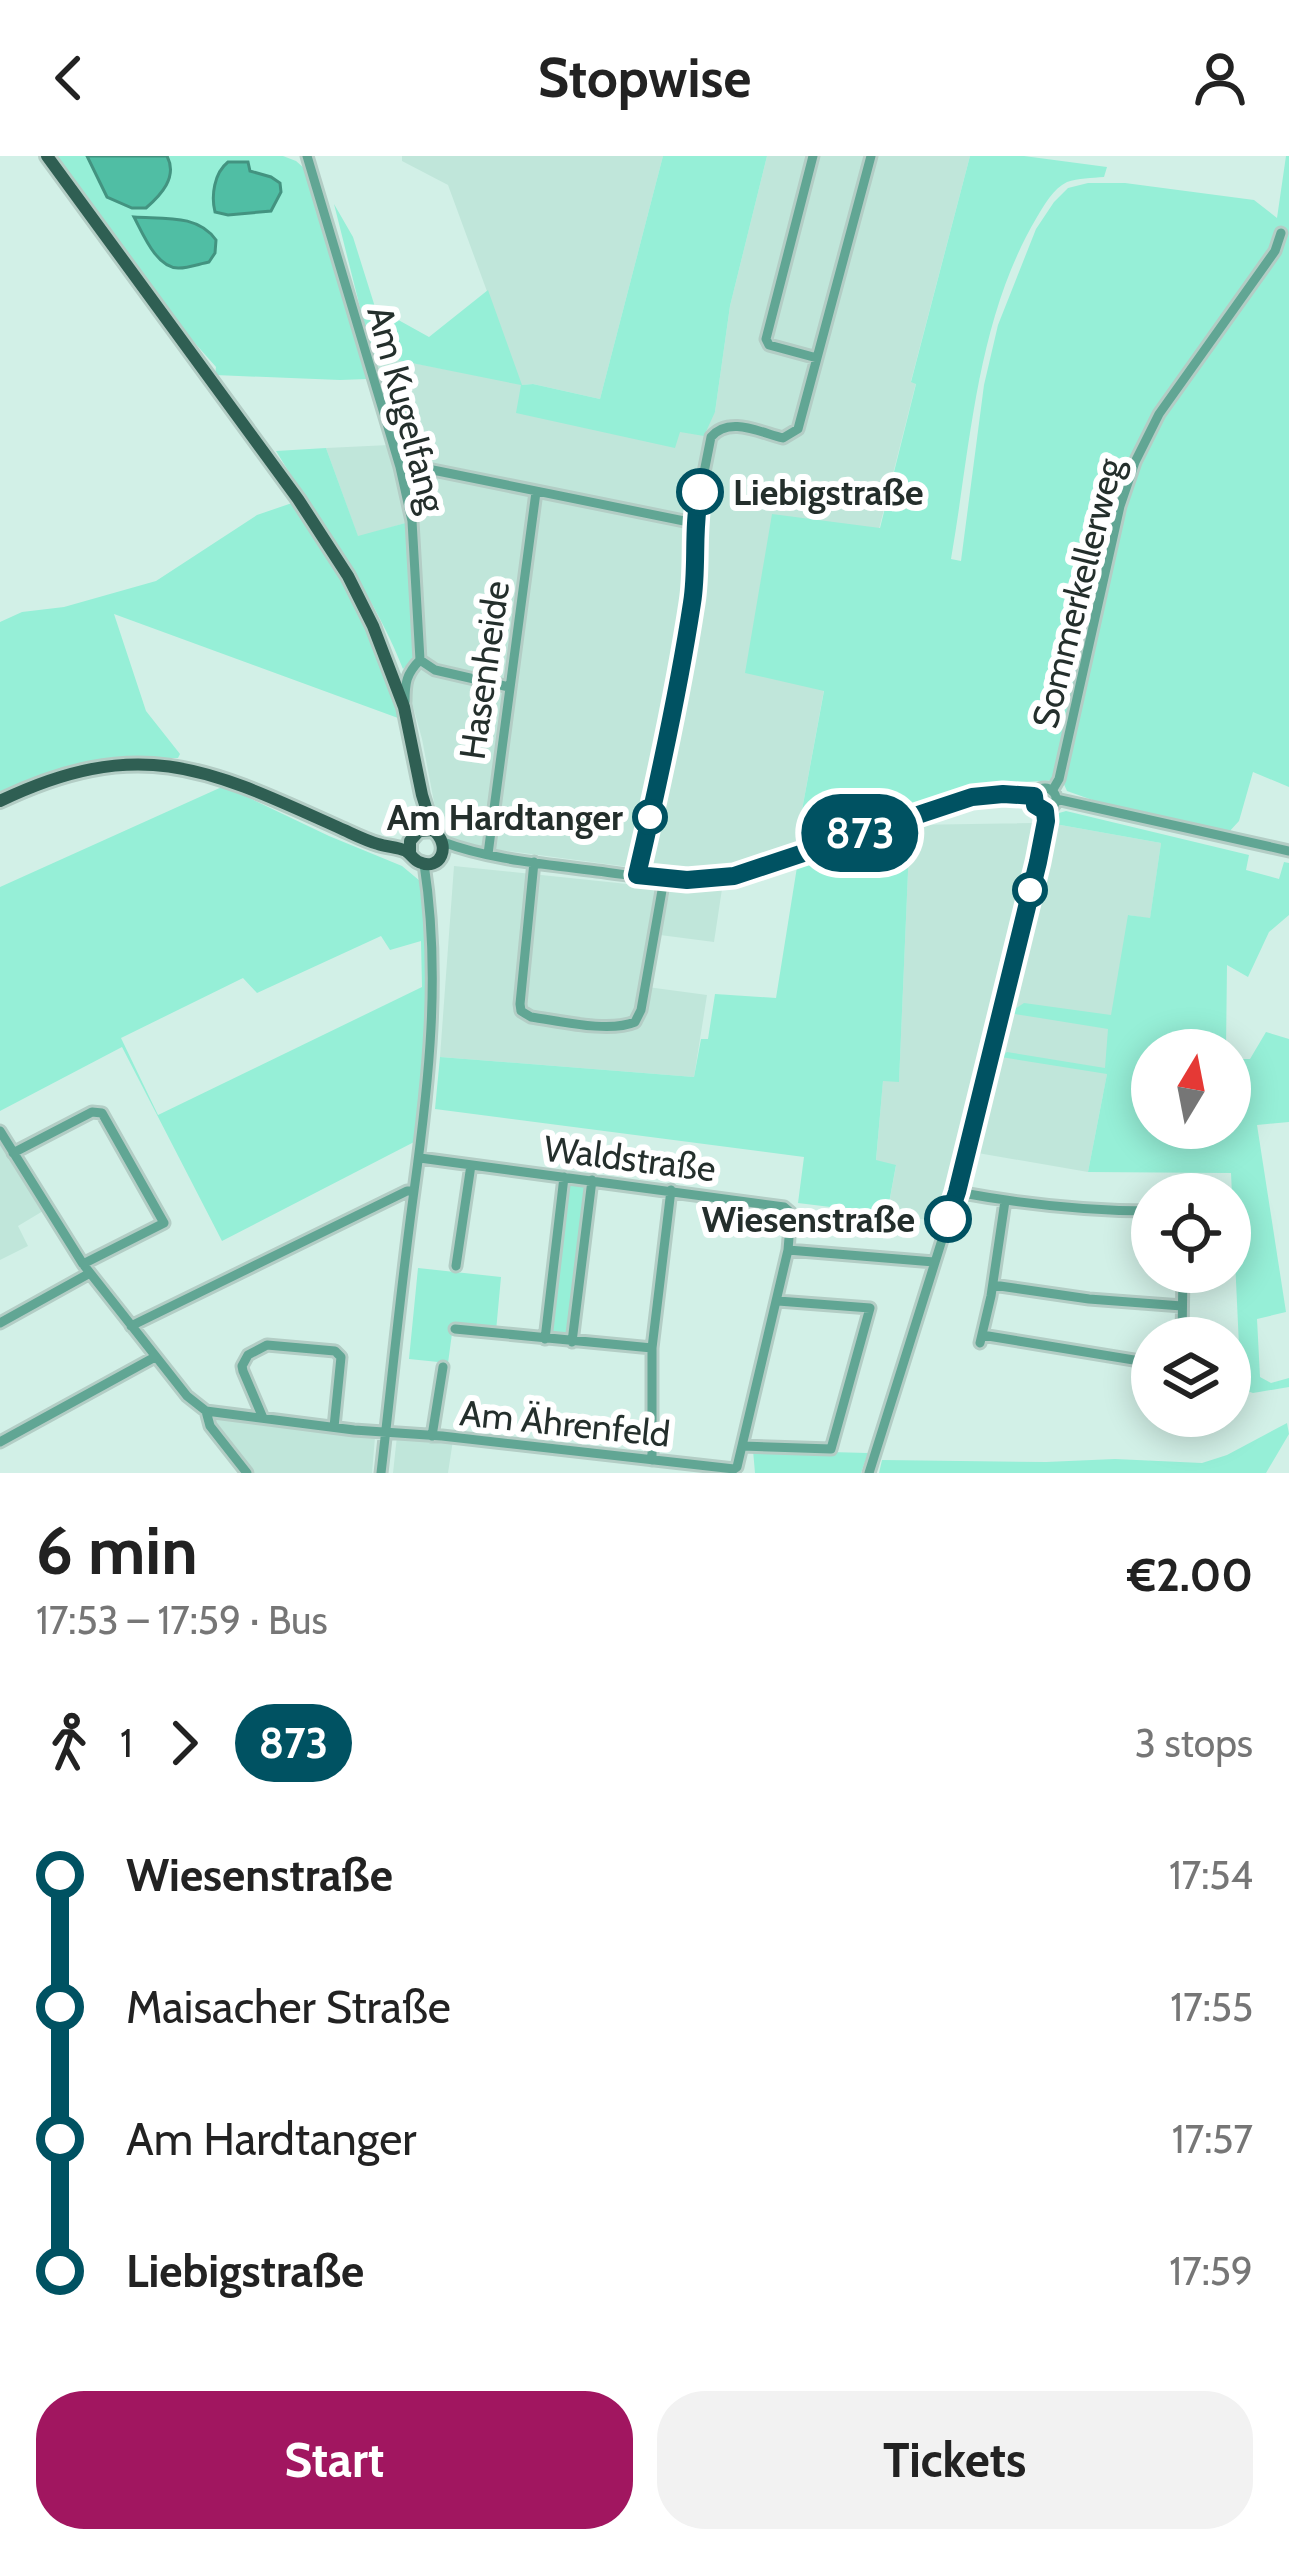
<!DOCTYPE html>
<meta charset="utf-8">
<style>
:root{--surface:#fff;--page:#f2f2f2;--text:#222;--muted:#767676;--accent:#a11660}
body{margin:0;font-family:Cabin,sans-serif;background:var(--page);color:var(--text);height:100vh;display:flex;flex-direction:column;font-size:45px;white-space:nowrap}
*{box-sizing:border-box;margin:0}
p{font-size:39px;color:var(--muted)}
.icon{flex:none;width:66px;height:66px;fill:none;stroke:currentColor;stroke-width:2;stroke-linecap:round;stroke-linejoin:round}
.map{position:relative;height:1317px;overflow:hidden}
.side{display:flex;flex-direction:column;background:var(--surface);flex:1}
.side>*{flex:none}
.badge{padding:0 24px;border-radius:39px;font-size:42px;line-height:78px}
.needle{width:78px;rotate:10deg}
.fabs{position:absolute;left:1131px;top:873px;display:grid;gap:24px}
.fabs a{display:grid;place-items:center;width:120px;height:120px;border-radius:50%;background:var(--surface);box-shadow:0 6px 30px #0003;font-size:60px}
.map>.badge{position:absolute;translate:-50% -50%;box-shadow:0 0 0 6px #fff}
.legs{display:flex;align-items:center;gap:18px;height:132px;padding:0 36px;font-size:39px}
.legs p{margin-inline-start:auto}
.overview{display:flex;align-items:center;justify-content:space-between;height:204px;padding:0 36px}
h1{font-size:66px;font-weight:700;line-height:90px}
.cta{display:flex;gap:24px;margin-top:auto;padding:24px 36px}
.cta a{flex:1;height:138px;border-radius:48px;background:var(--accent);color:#fff;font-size:48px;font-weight:700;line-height:138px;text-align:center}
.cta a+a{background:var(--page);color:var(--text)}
ul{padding:0 36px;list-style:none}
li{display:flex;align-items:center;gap:42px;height:132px;font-size:45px}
li i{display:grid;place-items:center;width:18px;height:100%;margin:0 15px;background:currentColor}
li i::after{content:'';width:30px;height:30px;margin:-15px;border:9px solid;border-radius:50%;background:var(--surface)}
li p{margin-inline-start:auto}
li:first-child i{background:linear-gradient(#0000 50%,currentColor 0)}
li:last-child i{background:linear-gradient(currentColor 50%,#0000 0)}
header{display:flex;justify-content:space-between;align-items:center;height:156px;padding:0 36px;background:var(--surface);font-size:54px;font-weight:700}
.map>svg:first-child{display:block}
</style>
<header><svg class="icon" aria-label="back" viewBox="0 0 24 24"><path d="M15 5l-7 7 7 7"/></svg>Stopwise<svg class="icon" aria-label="person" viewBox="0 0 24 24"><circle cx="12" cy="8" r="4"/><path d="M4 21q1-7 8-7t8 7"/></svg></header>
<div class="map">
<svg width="1289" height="1317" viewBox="0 0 1289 1317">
<rect width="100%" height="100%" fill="#d2f0e7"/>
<path fill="#c0e6da" d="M402,0H663L600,243L533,228L523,229L679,276L715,256L730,150L767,0H970L911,225L916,227L879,373L772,359L824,534L795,692L721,714L700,717L644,713L455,688L438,667L422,583L408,532L425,502L416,363L405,306L372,199L521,228L448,29L402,5Z
M389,289L396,308L409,366L358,381L326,292Z
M1034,667L953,1035L942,1066L887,1058L896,1010L876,1005L883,924L899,925L910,669Z
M1055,668L1161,687L1150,763L1129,759L1107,918L1088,1016L972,996L994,900Z
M454,710L656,731L640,830L707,839L694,921L440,901Z
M722,733L714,786L660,779L670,734Z
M0,988L43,1055L18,1070L28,1090L0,1104Z
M217,1260L375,1281L372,1317H253L219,1273L214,1271Z
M397,1280L453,1284L448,1317H393Z"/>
<path fill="#96efd7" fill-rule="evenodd" d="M56,0H87L107,41L132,52H145L155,44L171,7L167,0H283L296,5L304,12L367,223L340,224L215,219L216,211L170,159Z
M663,0H767L730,150L715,256L704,280L680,276L675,292L516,257L521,229L372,199L334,48L353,81L375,151L429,181L488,134L522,229L533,228L600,243Z
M970,0H1024L1107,11L1104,21C1092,22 1078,22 1067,26C1053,33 1045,48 1037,61C976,164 971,288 951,403L961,405L984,229L998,169L1036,73L1054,46L1068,32L1088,27H1125L1254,44L1277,62L1286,0H1289V631L1253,616L1239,665L1228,677L1118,653L1067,635L1062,624L1001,627L951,635L795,692L824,535L745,517L772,358L880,372L916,228L911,226Z
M326,292L358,380L409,366L416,501L403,513C372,434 320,367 276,295Z
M292,347C334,412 386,483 398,562L114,458L146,555L180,598L178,602C112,602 60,609 0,637V466L22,456L64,451L156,425L257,359Z
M224,630L329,680L402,710L420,725L428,808L424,902L416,985L222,1085L122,891L0,955V731ZM381,780L390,794L421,785L422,831L158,959L121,882L243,822L257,837Z
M1066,655L1249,699L1246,714L1279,723L1284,706L1289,707V759L1269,776L1248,821L1227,809L1226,894H1152V972H1230V903H1250L1266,876L1289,883V966L1257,969L1286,1156L1257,1163L1260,1221L1271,1227L1289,1222V1231L1253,1237L1241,1233L1231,1017L1088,1016L1107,918L1001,901L1007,896L1105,912L1108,873L1009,857L1024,847L1111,859L1128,759L1150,762L1161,687L1055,668L1059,657Z
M910,669L899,926L883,925L876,1004L896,1009L887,1058L798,1047L804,1001L435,953L440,901L694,921L701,883H708L715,838L776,842L797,711Z
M570,1024L590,1026L568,1180L549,1178Z
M418,1112L501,1121L496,1175L453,1170L448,1207L409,1203Z
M1287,1267L1289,1278L1266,1317H879L882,1304L1046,1306L1115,1303L1202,1307L1227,1299Z
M753,1294L868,1297L861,1317H755Z"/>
<path fill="#50bea4" stroke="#439380" stroke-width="3" d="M87,0H167C178,21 161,39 146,52H132L107,41Z
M228,6H248L250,15L271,21L280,27L281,36L271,55L228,59L215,56C211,40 214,17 228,6Z
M134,61C164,63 198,58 216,84L215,97L209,106C199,108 188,112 179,112C157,113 143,78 134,61Z"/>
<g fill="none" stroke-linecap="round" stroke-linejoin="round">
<g stroke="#b3cdc5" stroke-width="15">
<path id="minor" d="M307,0L400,311L412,365L420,504L435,514L509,531
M813,0L766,183L769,189L817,202
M400,311H418L694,367
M405,546C405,527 406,518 420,504
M1034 643a11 11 0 1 1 22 0a11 11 0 1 1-22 0Z
M1052,635L1059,623L1120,350L1135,306L1159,258L1275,95L1281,77
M1056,643L1289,695
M443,686C491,704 546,708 597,715C640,720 691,732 734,720C784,706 833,687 882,670C933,652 980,633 1034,640
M488,698L536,336
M534,706L520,848L521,855L531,861C560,865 609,877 635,866L641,854L664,723
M637,719L678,537L693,439L696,393L694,367L711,281C729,260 759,276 783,282L798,273L871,0
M0,975L83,1108L187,1240L206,1255L354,1274L442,1280L734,1313L737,1311L788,1094
M13,997L92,956L102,957L164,1067L83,1108
M420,1002L784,1051L791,1057L788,1094L934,1106
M957,1036C1022,1048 1086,1055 1152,1055
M456,1110L471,1009
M993,1129L1089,1143L1182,1150
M0,1167L90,1117
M131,1170L407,1035H414
M455,1173L652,1192
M982,1179L1152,1207
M1182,1182L1183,1116
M545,1183L564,1021
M572,1186L592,1024
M980,1187L991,1140L1005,1045
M206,1255L210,1270L247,1317
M263,1262L243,1215L242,1210L248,1199L267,1189L335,1195L341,1201L334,1271
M432,1280L443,1211
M0,1286L155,1201
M742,1290L831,1293L870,1152L778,1145
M652,1304V1192L671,1034
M381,1317C392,1223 401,1129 414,1035C429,926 441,817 424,708
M869,1317L957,1036L1038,706L1046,671L1045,655"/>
</g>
<g stroke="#b3cdc5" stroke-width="18">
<path id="major" d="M47,0L298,343L348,420L373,470L404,551L422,639L433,674
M0,645C142,577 211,614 344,674C355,679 367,685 378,688C387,691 398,691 406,695C411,698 414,704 419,706C441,716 452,689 433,674L419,675L410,685V696"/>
</g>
<use href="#minor" stroke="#61a694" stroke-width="9"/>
<use href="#major" stroke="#2f5f53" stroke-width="12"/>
</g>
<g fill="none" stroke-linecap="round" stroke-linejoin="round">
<g stroke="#fff" stroke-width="27">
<path id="line-1" d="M700,336C692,373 698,410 692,447C678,539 658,629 637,719L687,724L734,720L972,641L1003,638L1034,640L1035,649L1045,655L1046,665L1038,706L957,1036L948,1063"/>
</g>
<use href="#line-1" stroke="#005262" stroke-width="18"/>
</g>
<g fill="#fff" stroke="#005262" stroke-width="6">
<circle cx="700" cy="336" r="21"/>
<circle cx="650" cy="661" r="15"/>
<circle cx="1030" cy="734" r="15"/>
<circle cx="948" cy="1063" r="21"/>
</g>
<g text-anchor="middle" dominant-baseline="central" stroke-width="12" stroke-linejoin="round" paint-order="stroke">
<g font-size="36" fill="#242f2c" stroke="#fff">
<text transform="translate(407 253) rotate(75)">Am Kugelfang</text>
<text transform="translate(1077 437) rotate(-76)">Sommerkellerweg</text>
<text transform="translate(484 514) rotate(-82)">Hasenheide</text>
<text transform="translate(630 1002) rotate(7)">Waldstraße</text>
<text transform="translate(565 1267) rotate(6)">Am Ährenfeld</text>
</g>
<g font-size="36" font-weight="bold" fill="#242f2c" stroke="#fff" text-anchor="end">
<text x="733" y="336" text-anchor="start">Liebigstraße</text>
<text x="623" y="661">Am Hardtanger</text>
<text x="915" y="1063">Wiesenstraße</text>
</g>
</g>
</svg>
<div class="fabs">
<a><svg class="needle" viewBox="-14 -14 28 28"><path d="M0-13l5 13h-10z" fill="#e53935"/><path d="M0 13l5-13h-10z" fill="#767676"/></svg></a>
<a><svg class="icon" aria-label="locate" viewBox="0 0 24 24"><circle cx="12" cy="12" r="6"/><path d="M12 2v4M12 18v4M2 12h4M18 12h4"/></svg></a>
<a><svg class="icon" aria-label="layers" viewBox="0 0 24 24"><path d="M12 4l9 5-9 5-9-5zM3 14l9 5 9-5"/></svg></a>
</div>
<b class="badge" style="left:860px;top:677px;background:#005262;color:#fff">873</b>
</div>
<section class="side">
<div class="overview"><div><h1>6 min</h1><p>17:53 – 17:59 · Bus</p></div><b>€2.00</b></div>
<div class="legs"><svg class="icon" aria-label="walk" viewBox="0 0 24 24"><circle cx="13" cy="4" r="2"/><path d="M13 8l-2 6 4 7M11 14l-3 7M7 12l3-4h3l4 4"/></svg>1<svg class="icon" aria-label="forward" viewBox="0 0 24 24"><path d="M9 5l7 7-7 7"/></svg><b class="badge" style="background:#005262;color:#fff">873</b><p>3 stops</p></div>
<ul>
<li><i style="color:#005262"></i><b>Wiesenstraße</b><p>17:54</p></li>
<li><i style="color:#005262"></i><span>Maisacher Straße</span><p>17:55</p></li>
<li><i style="color:#005262"></i><span>Am Hardtanger</span><p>17:57</p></li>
<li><i style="color:#005262"></i><b>Liebigstraße</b><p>17:59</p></li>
</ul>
<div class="cta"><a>Start</a><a>Tickets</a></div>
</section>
